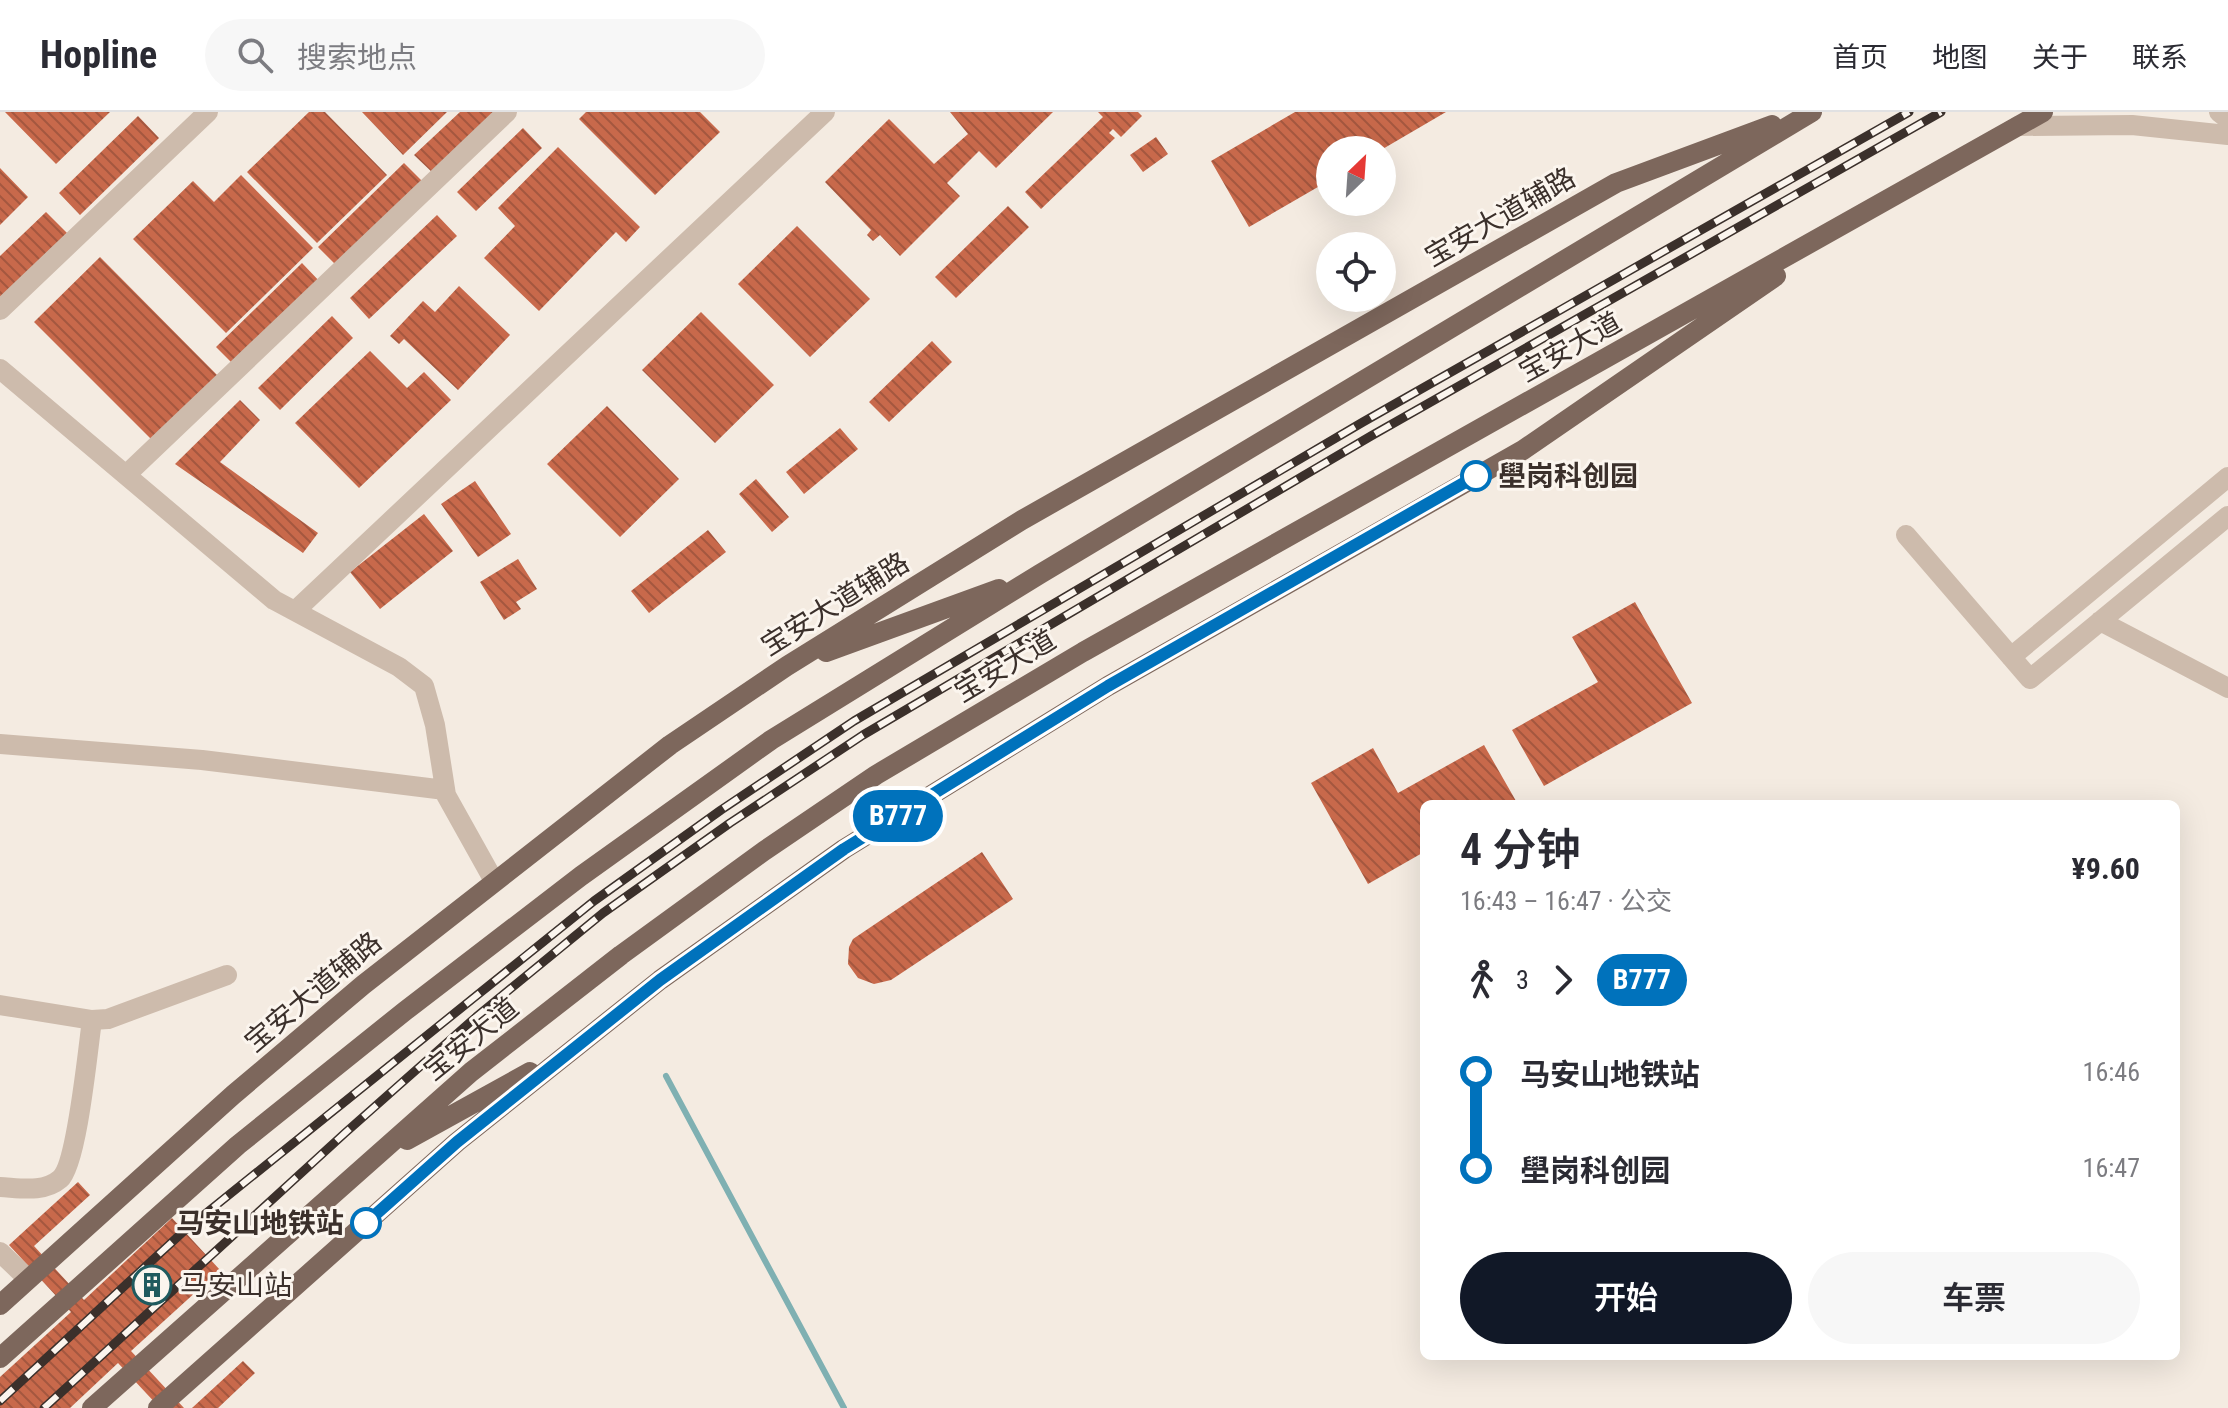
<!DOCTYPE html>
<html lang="zh">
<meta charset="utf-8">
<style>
:root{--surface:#fff;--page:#f7f7f7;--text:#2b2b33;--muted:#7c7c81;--line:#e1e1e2;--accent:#111827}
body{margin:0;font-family:"Roboto Condensed","Noto Sans SC",sans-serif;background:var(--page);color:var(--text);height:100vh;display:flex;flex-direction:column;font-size:30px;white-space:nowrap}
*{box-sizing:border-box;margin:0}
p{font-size:26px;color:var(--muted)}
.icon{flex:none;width:44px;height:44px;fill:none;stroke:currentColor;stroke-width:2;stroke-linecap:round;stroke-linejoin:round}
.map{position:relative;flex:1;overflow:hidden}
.panel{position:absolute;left:1420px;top:688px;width:760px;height:560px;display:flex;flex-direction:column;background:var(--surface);border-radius:12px;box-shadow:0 8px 32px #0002}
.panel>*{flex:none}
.badge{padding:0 16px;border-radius:26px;font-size:28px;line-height:52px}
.needle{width:52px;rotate:25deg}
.controls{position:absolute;left:1316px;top:24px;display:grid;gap:16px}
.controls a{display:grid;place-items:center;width:80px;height:80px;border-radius:50%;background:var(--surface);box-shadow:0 8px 32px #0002;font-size:40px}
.map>.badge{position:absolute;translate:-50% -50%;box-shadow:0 0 0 4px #fff}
.legs{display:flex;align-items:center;gap:12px;height:88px;padding:0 40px;font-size:26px}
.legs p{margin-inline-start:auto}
.headline{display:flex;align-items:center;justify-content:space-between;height:136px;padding:0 40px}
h1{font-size:44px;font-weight:600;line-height:60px}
.button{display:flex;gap:16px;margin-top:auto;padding:16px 40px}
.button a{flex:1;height:92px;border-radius:48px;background:var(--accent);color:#fff;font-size:32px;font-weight:600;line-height:92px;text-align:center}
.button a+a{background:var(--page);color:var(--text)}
ul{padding:0 40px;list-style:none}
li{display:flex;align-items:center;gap:28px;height:96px;font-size:30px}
li i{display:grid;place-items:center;width:12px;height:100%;margin:0 10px;background:currentColor}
li i::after{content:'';width:20px;height:20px;margin:-10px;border:6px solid;border-radius:50%;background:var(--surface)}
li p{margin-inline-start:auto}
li:first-child i{background:linear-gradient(#0000 50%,currentColor 0)}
li:last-child i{background:linear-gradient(currentColor 50%,#0000 0)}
header{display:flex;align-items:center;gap:48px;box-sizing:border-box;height:112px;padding:0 40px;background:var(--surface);border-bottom:2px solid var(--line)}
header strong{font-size:38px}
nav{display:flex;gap:44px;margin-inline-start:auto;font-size:28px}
.search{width:560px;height:72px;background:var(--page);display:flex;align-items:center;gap:20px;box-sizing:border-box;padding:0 28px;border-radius:44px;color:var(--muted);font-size:30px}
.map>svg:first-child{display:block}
</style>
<header>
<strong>Hopline</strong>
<div class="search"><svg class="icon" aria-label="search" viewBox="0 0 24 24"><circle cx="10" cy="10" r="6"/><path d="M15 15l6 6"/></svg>搜索地点</div>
<nav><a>首页</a><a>地图</a><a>关于</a><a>联系</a></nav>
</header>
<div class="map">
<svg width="2228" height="1296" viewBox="0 0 2228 1296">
<defs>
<pattern id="building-back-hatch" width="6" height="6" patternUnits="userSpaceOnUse" patternTransform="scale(2)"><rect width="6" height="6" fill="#c8694b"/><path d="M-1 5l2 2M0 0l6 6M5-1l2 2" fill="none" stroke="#a4573f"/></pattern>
</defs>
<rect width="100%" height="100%" fill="#f4ebe1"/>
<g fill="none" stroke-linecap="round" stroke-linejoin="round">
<path stroke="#7fb0b2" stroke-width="6" d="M666,964L844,1296"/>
</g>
<path fill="url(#building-back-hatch)" d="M5,0H110L56,52Z
M309,0H325L387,63L317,131L247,60Z
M362,0H447L403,43Z
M460,0H499L435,63L414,43Z
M586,0H700L720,20L655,83L579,7Z
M950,0H1053L996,56L979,39L947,71L960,84L900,144L880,123L873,129L867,123L871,118L825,70L889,7L934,52L968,22Z
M1098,0H1138L1142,4L1121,25L1113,17L1109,21L1115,26L1041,97L1025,80L1103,5Z
M1295,0H1446L1381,38H1330V68L1249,115L1211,49Z
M138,4L159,26L80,103L59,81Z
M523,16L542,36L476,99L457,80Z
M1156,25L1168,42L1143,60L1130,43Z
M558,35L640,115L626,130L616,120L539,199L484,146L515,114L498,96Z
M404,51L424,71L338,155L318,135Z
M0,56L28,85L0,113Z
M241,63L313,136L226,221L133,127L193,69L214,90Z
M1008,94L1029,115L956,186L935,165Z
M46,100L67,121L0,186V144Z
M437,103L457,124L369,207L350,186Z
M797,114L870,187L810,245L738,172Z
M100,145L218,264L153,329L34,210Z
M302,151L322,172L236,255L216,235Z
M459,174L510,223L458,278L404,227L399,232L390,224L423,189L435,200Z
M701,200L774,273L715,331L642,258Z
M332,204L353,226L280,298L258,276Z
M932,229L952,250L889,310L869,290Z
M370,239L407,276L424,260L451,288L359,376L295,311Z
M240,288L260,308L220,350L318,421L303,441L175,352Z
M607,294L679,367L620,425L547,352Z
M840,316L858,337L804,382L786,360Z
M756,367L789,405L772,420L739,382Z
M475,369L511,422L478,445L441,392Z
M424,402L453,439L380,497L350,460Z
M708,418L726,440L649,501L631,479Z
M518,447L537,477L516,490L521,497L504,508L480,470Z
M1635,490L1692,591L1544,674L1512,618L1598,570L1572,525Z
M1484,633L1516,689L1511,692H1424V740L1368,772L1311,671L1373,636L1398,681Z
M982,740L1013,787L891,868L874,872L858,866L848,852L849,835L853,827Z
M78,1070L90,1083L34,1134L84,1188L172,1106L220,1158L131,1239L184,1296H160L118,1251L70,1296H0V1265L71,1200L9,1133Z
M243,1249L255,1261L218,1296H192Z"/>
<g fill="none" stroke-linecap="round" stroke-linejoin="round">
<path stroke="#cdbbac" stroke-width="20" d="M2219,0L2228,7
M2018,14L2132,13L2228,23
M0,198L208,0
M0,257L274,488L399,555L424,574L435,613L446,683L494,769
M127,362L507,0
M1906,423L2030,567L2228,404
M295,499L825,0
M2100,509L2228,576
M2011,545L2228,365
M0,632L202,648L445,678
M0,893L92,908L108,907L227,863
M0,1075C20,1076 44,1081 60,1067C77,1053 88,936 92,908
M0,1140L28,1167"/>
<path stroke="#7d675c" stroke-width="20" d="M826,540L999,477
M407,1028L530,960
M0,1193L233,983L363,873L670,633L787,554L1022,408L1616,71L1772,13
M0,1246L238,1033L405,899L581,764L771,628L1040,462L1812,0
M92,1296L471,960L621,843L764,739L876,663L1083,540L2043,0
M158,1296L457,1030L660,868L844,737L1108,574L1523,338L1776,164"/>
<g stroke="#3b302b" stroke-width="9">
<path id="rail" d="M0,1289L184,1119L594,789L721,698L854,609L1363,310L1909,0
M44,1296L345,1021L476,905L603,801L730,711L863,623L1371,324L1941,0"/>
</g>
<use href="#rail" stroke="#fbf5ee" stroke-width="6" stroke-dasharray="18" stroke-linecap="butt"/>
</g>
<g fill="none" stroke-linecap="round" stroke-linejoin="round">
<g stroke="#fff" stroke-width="18">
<path id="line-1" d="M366,1111L457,1030L660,868L844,737L1108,574L1476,364"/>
</g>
<use href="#line-1" stroke="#0072bc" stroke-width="12"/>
</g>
<defs>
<g id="building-ring" transform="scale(2)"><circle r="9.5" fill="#fbf5ee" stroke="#1f5a5e" stroke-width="1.5"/><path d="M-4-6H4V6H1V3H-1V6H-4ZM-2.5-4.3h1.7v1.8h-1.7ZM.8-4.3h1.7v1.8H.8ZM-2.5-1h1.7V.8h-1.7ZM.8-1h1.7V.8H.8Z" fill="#1f5a5e"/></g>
</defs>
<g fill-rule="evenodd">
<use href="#building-ring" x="152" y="1173"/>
</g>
<g fill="#fff" stroke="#0072bc" stroke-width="4">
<circle cx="1476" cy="364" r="14"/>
<circle cx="366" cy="1111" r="14"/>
</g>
<g text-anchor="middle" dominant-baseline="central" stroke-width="6" stroke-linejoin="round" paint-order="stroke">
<g font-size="28" fill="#3b302b" stroke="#fbf5ee">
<text transform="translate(1500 105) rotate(-30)">宝安大道辅路</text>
<text transform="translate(1570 235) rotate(-29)">宝安大道</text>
<text transform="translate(835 492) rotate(-32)">宝安大道辅路</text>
<text transform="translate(1005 554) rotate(-31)">宝安大道</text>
<text transform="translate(313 880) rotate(-40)">宝安大道辅路</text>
<text transform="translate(471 927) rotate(-39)">宝安大道</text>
</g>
<g font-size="28" font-weight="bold" fill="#3b302b" stroke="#fbf5ee" text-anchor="start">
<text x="1498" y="364">壆岗科创园</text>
<text x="344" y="1111" text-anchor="end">马安山地铁站</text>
</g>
<g font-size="28" fill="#3b302b" stroke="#fbf5ee" text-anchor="start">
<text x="180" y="1173">马安山站</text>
</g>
</g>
</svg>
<div class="controls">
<a><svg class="needle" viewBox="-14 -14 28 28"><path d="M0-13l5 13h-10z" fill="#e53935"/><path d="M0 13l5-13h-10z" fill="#7c7c81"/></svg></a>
<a><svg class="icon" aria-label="locate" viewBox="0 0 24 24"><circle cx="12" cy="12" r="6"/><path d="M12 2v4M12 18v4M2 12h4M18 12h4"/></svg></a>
</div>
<b class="badge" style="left:898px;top:704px;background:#0072bc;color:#fff">B777</b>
<section class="panel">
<div class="headline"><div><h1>4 分钟</h1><p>16:43 – 16:47 · 公交</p></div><b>¥9.60</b></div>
<div class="legs"><svg class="icon" aria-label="walk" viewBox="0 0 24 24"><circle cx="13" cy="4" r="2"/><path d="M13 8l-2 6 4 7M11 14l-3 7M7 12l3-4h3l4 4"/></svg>3<svg class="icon" aria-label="forward" viewBox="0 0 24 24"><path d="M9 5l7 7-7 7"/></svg><b class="badge" style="background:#0072bc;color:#fff">B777</b></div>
<ul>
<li><i style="color:#0072bc"></i><b>马安山地铁站</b><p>16:46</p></li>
<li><i style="color:#0072bc"></i><b>壆岗科创园</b><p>16:47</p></li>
</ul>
<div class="button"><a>开始</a><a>车票</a></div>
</section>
</div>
